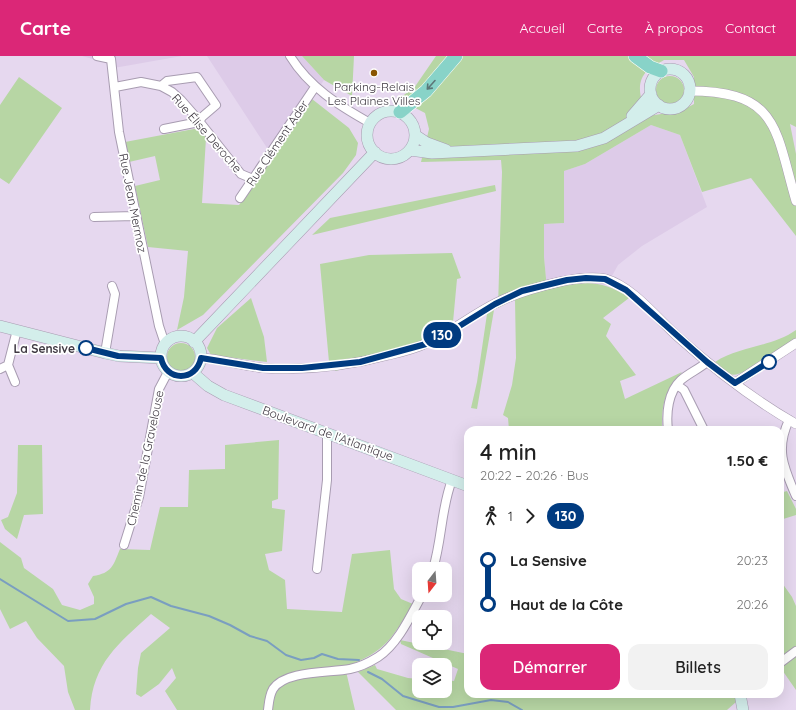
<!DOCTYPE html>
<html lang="fr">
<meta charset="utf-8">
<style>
:root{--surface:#fff;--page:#f2f2f2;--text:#222;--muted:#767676;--accent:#db2777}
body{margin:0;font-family:Quicksand,sans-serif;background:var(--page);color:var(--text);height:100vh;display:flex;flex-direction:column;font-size:15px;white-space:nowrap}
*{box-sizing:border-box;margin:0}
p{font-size:13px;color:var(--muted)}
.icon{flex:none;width:22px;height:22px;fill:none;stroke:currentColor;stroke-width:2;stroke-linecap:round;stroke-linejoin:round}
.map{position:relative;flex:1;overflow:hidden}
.details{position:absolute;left:464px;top:370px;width:320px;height:272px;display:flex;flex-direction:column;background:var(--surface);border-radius:12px;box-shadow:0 4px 16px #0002}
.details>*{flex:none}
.badge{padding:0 8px;border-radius:13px;font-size:14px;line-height:26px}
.needle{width:26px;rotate:197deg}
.tools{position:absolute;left:412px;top:506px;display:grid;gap:8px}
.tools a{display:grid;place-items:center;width:40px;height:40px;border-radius:8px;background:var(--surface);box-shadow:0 4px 16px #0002;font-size:20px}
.map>.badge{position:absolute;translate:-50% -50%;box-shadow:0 0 0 2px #fff}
.legs{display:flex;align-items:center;gap:6px;height:44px;padding:0 16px;font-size:13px}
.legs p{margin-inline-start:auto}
.headline{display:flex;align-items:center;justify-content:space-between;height:68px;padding:0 16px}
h1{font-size:22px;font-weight:600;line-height:30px}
.action{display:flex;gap:8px;margin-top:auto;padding:8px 16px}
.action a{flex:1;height:46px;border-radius:12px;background:var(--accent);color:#fff;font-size:16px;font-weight:600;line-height:46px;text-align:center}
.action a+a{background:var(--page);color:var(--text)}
ul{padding:0 16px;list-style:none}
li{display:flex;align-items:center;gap:14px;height:44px;font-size:15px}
li i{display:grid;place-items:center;width:6px;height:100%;margin:0 5px;background:currentColor}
li i::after{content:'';width:10px;height:10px;margin:-5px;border:3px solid;border-radius:50%;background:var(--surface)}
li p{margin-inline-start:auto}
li:first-child i{background:linear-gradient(#0000 50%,currentColor 0)}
li:last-child i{background:linear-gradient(currentColor 50%,#0000 0)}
header{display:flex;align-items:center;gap:24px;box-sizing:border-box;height:56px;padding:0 20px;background:var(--accent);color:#fff}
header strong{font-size:19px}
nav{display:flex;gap:22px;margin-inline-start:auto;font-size:14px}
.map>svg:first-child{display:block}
</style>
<header>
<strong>Carte</strong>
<nav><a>Accueil</a><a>Carte</a><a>À propos</a><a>Contact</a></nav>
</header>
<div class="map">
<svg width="796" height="654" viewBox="0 0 796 654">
<rect width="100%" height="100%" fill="#e6d8ef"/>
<path fill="#ddcbe8" d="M82,0H182L108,13L107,7Z
M207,0H302L324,24L273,101Z
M651,69L680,79L707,151L642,190L618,209L607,229L583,227L547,233L544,201V168L564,167V115L585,108Z"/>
<path fill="#b7d6a4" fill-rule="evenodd" d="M302,0H354L352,40L324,24Z
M436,0H796V71L790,68L796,98V180L751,122L702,136L680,79L651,69L585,108L564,115V167L544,168V201L547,233C580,227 600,221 629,242L603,262L611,268L606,280L636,319L620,325L625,343L682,316C664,339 662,345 662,374H509L508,362L503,359L512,329L516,302L515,243L498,252L502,116L501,104L421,106L429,73L425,57L398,43L414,32ZM664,4H684L694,21V48L681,55L648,60C641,45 634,27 648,14C652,10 659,7 664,4Z
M656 34a14 14 0 1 1 28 0a14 14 0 1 1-28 0Z
M19,21L62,52L9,128L0,122V49Z
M312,43L349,72L358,87L356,99L343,117L203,259L177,274L184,241L188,195L148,191L135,130L160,124L155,100L129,106L125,86L199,72L206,82L202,147L239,149L273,101Z
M495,129L496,135L312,179L330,162Z
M452,197L461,222L457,223L452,277L409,298L335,315V306H329L320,208L369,199Z
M251,242L264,281L267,306L211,299L207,292L217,272Z
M494,254L477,353L471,352L477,326L487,258Z
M796,274V283C785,290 742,324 730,318C725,316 720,309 715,306C740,290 772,291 796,274Z
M167 301a14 14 0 1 1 28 0a14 14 0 1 1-28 0Z
M279,384L278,443L272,445V452L285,454L282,495L265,498L269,514L285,524L287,553L342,556L352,498L390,494L394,533L401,543L413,548C391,584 386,595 345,611L355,654H177L165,635L176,622L172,612L159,628L141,641L136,638L138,612L141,597L170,572L151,558C118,588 93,607 90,654H75L68,636L64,610L37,582L26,565L10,573L0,553V486L21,502L24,512L53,533L62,549L80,554L94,548V541L88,528L93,520C112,517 113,510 120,493L150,494L160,451H188L189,414L225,413V389Z
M18,389H42L43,458L24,459L17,483L5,473L1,464L8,461L17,437Z
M787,435L796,453V459L780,464V437Z
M780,524L792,541L796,550V634L780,611Z
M400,584L468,598V638H735L736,646L727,654H396L358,616L375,609L377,613L408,622L419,623V635H445V624L454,625L458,613L401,588Z"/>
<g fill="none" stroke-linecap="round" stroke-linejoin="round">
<path stroke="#7a9ec0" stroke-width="2" d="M0,523L68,565L95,563L126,548L151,541L171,550L209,560L230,569L250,580L267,585L286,599L301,604L314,602L322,598L338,603L359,604
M368,616L382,623L403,640L439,651H453L491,644L508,646L522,654"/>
<g stroke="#a89cb1" stroke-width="10">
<path id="minor" d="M97,0L111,3L119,76L159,270L165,288
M290,0C309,31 338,49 370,67
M161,30L167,25L197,21L216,49L202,61L199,66L164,73
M115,31L141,26L161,30L172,36L181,44L195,60L241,118L253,123
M240,142L315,31
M94,161L135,160
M105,297L115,238L112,230
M8,309L15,326
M0,313L8,309L17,274
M677,329L684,334L704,374
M789,364C775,394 784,412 796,440
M668,374C666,357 668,336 681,324C689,317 699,313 707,306
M124,489L139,441L159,333L168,316
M317,513L327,424V377
M433,513C442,484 441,452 452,424
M780,607L796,595
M268,654C269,647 269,640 273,633C285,614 330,617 350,613C360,611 370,606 378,601C398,588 411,559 422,539"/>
</g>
<g stroke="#a89cb1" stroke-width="10">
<path id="tertiary" d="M689,35C779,35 775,73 796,145
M201,302C222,303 242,310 263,312C306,315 348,310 389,299C402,296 415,293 427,287C451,276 472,259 496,247C516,237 537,231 559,226C573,223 591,220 606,223C632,230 658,263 678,281C714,313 754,344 796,368
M735,327L796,287"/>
</g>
<g stroke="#a89cb1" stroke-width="12">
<path id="secondary" d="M650 33a20 20 0 1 1 40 0a20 20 0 1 1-40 0Z
M367 79a24 24 0 1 1 48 0a24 24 0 1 1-48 0Z
M632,60L651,38
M415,79L427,87L446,94
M410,94L432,97L577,90L604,82L659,49
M0,270L105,297L119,300L161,302
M161 300a20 20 0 1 1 40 0a20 20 0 1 1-40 0Z
M194,286L375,96
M193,317L208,330L224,339L468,430
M740,638L743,654"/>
</g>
<g stroke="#fff" stroke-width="14">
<path id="trunk" d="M635,0L650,11L661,15
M400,56L426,35L456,0"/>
</g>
<use href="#minor" stroke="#fff" stroke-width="8"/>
<use href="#tertiary" stroke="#fff" stroke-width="9"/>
<use href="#secondary" stroke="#d3eeeb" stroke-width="11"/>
<use href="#trunk" stroke="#88d3c8" stroke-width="13"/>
</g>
<defs><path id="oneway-shaft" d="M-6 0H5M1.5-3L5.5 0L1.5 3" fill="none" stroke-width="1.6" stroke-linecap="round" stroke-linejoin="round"/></defs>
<use stroke="#5c7778" href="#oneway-shaft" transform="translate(431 29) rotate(132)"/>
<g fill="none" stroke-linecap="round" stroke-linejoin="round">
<g stroke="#fff" stroke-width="9">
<path id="line-1" d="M86,292L118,300L161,302C166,326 196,326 201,302L263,312H302L360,306L426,288L453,274L495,248L522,235L567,224L586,222L605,223L626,234L707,306L735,327L769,306"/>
</g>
<use href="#line-1" stroke="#003b80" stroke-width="6"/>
</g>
<circle fill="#8a5503" stroke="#fff" stroke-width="1.5" cx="374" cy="17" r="4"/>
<g fill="#fff" stroke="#003b80" stroke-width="2">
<circle cx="86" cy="292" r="7"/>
<circle cx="769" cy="306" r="7"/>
</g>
<g text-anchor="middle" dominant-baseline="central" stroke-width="3.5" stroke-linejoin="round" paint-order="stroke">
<g font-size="12" fill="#3f3942" stroke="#fff">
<text x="374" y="30">Parking-Relais<tspan x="374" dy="14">Les Plaines Villes</tspan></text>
</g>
<g font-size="12" fill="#3f3942" stroke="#fff">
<text transform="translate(207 77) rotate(49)">Rue Élise Deroche</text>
<text transform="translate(277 87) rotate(-56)">Rue Clément Ader</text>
<text transform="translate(133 147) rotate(79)">Rue Jean Mermoz</text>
<text transform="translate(328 377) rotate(20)">Boulevard de l'Atlantique</text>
<text transform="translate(145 402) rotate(-78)">Chemin de la Gravelouse</text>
</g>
<g font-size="12" font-weight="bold" fill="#3f3942" stroke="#fff" text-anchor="end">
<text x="75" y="292">La Sensive</text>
</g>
</g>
</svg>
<div class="tools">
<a><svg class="needle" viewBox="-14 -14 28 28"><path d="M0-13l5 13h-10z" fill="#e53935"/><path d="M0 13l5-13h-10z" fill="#767676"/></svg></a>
<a><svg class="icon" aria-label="locate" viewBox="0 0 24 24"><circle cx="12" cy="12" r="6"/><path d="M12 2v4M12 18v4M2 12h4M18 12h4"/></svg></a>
<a><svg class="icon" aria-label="layers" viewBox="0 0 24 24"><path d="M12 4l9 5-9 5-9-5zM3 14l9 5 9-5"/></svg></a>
</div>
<b class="badge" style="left:442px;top:279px;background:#003b80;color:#fff">130</b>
<section class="details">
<div class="headline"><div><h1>4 min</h1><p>20:22 – 20:26 · Bus</p></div><b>1.50 €</b></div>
<div class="legs"><svg class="icon" aria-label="walk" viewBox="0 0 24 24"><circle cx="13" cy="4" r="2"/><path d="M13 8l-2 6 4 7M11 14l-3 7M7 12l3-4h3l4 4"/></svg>1<svg class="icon" aria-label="forward" viewBox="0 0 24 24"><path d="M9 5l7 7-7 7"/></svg><b class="badge" style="background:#003b80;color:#fff">130</b></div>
<ul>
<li><i style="color:#003b80"></i><b>La Sensive</b><p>20:23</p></li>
<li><i style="color:#003b80"></i><b>Haut de la Côte</b><p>20:26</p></li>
</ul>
<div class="action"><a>Démarrer</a><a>Billets</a></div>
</section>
</div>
